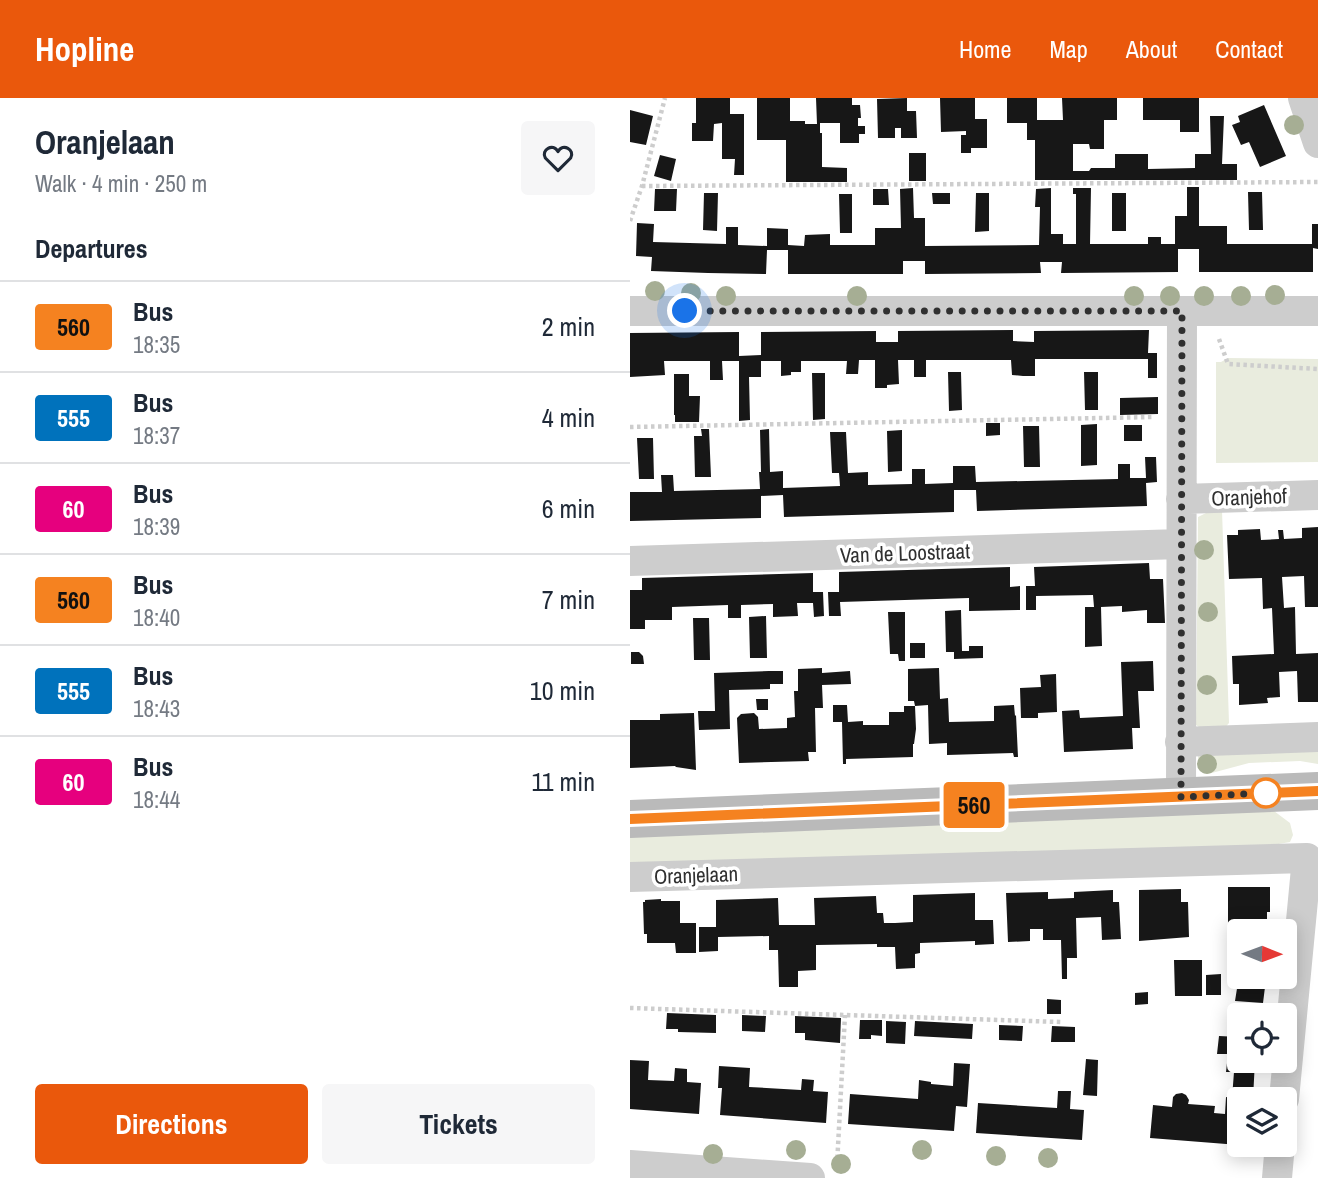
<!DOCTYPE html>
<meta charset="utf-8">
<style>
:root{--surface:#fff;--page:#f6f6f7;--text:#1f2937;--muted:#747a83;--line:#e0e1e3;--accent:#ea580c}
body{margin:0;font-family:"Archivo Narrow",sans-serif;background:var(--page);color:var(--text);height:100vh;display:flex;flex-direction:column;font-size:26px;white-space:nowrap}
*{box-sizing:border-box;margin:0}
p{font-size:23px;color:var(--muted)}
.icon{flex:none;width:38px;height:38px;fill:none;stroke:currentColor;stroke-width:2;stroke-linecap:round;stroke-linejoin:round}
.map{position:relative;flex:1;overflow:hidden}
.side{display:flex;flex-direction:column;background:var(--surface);width:630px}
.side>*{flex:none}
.badge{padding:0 14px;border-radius:5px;font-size:24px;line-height:46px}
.needle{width:46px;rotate:91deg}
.buttons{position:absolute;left:597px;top:821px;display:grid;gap:14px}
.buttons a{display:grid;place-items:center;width:70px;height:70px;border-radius:7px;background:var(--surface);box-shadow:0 4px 18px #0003;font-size:35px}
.you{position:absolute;width:35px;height:35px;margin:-18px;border:5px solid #fff;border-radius:50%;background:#1a73e8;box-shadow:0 0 0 10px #1a73e833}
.map>.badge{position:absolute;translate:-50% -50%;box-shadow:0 0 0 4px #fff}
h2{padding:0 35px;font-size:26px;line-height:63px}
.round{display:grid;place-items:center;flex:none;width:74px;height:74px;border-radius:7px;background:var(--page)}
.summary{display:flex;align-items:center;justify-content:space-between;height:119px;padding:0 35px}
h1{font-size:33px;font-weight:700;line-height:52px}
.primary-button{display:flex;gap:14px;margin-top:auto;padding:14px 35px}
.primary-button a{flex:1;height:80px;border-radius:7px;background:var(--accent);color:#fff;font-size:28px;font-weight:700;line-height:80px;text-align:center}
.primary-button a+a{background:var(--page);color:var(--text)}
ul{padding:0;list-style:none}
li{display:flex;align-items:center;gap:21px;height:91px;padding:0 35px;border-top:2px solid var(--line)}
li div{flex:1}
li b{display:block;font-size:26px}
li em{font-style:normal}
li .badge{min-width:77px;font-weight:700;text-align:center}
header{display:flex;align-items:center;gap:42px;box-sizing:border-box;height:98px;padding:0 35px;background:var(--accent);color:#fff}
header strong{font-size:33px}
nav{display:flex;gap:38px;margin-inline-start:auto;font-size:24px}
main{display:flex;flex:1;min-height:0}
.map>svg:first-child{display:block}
</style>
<header>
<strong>Hopline</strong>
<nav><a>Home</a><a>Map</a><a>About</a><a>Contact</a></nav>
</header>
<main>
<section class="side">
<div class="summary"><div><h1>Oranjelaan</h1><p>Walk · 4 min · 250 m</p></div><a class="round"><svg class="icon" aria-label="heart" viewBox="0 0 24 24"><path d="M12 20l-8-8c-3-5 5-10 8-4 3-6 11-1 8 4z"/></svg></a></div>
<h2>Departures</h2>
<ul>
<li><span class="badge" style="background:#f58220;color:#111">560</span><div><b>Bus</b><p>18:35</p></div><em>2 min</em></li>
<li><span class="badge" style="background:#0072bc;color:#fff">555</span><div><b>Bus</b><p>18:37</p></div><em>4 min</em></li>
<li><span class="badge" style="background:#e6007e;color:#fff">60</span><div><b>Bus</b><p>18:39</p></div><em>6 min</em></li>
<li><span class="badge" style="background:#f58220;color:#111">560</span><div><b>Bus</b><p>18:40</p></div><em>7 min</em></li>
<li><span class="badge" style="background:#0072bc;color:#fff">555</span><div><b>Bus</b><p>18:43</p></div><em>10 min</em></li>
<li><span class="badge" style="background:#e6007e;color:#fff">60</span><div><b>Bus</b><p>18:44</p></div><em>11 min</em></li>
</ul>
<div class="primary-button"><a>Directions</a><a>Tickets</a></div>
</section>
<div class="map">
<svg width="688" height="1080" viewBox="0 0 688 1080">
<rect width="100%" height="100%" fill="#fff"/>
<path fill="#e9ecde" d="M598,260L688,261V364L586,365V264H591Z
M592,412L599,625L591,634L575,633L566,627L568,419L578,414Z
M688,647V666L670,663L619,665L578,676H574L568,668V653Z
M644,713L660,725L663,737L660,744L637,748L0,768V739Z"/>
<path fill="#171717" d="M66,0H100V16H114V77H104L105,61H92V25L84,26L83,43H62V25H66Z
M127,0H160V23H175V26H187L186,0H222V7H230L231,20H228V28H235V36H229V45H210V25H190V35H192V69L217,70V84H156V42H127Z
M277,0V13H286L287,40H271V30H265V40H248L247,1Z
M310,0H345V21H357V50H341V55H331V37H336V33L311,34Z
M377,0H407V22H433L432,0H487V22H474V51H460L459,46H443V73H459L461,70H485V56H518V71L565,70V56H581L580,18H594L592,66H607V82H405V42H397V25H377Z
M513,0H569V34H550V22H513Z
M634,7L656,58L630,69L619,44L611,47L602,27L610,24L608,18Z
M0,12L23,18L16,47L0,44Z
M279,55H296V83H279Z
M30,57L46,61L41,83L24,78Z
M557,89H569V128H597V146H682V126H688V151L683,150V174H569V151H548V174L431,175L432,164H410L411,175L295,176V163H273V176H158V152H137L136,176L78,175L21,173L22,159L6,158L7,125L24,126L23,144L96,146V129H108V147L137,148V130L158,131V147L174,148L175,137L200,136V147H245V130H271L270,91L283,90L284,120H295V148L409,147L410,109H405L406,91L421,90V136H433V146H446V96H443V90H461L460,146H518V139H531V146H545V118H557Z
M25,91H47L46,113H24Z
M243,91H258L259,107H243Z
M618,94H632L633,132H619Z
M74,95H88L87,133L73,132Z
M302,95H320V106H303Z
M346,95H359V133L345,134Z
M482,95H496V133H482Z
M209,96H222V135H210Z
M383,232V243L404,244V233L519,232L518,255H527V280H518V261H405V278H393L382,277L381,262H296V279H284V262H268L269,286L257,287V290H245V262H229L228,276H216L217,263H171V274H161V277L151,278V263H131V279H119L120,322L109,323V263H92L93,282H80V263H34L35,277L0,279V235L109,234V258L131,257V234L246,233V244H268V233Z
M318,274H331L332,312L319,313Z
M454,274H468V312H455Z
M182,275H195V321L183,322Z
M44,276H59V298H70L69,324H45V317H44Z
M528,299V316L490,317V300Z
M356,325H370V337L356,338Z
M467,326V367L451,368V327Z
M494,327H512V343H494Z
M393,328H409L410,369H394Z
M71,331H79L81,379H65L64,338H72Z
M139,331L140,374L153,373V390L210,388L209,375H202L200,334H216L218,375L238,374V387L282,386V371H295V386L323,385V368H345L346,384L488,381V366H500V380H516L515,359H526L527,384L516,385L517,408L347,413L346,392H324V414L154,419L153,397L131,398V420L0,423V394H32L31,377H43L44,393L130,391L129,374H131L130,332Z
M272,332V373L258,374L257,333Z
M7,340H23L24,381H9Z
M688,429V509H675L674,478L652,479L654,510L665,509L666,556L688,555V604H668L667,573L649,574L650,599L637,600L638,605L609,607V586H603L602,558L644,556L642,510L633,511L632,480L599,481L597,437H608V432L630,431L631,442L649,441L648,432H653L654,441L672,440V430Z
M519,465L520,481H533L535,525H517V512L492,514V508L471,509L472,548L455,549V509H464L463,497L406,498V512H396V488H405L404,469Z
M380,469V489L390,488V512L339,513V500L210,504L211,518H199L198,494H209V474Z
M183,475V494H193L194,518L184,519L183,505H167L168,518L143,519V506L111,507V520H98V507L42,509V522H15V531H0V492H12V480Z
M331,512L332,553H339V548H353V560L324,561V554H316L315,513Z
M258,514H275V563H269L268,556H260Z
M136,518L137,560H120L119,519Z
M63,520H79L80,562H64Z
M280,545H295V560H280Z
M1,554H9L13,558L14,566H1Z
M523,563L524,593H508L510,630H502L503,651L434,654L432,613L449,612L450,620L493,618L491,564Z
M192,570V575L220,573L221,586L192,587L193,610H185L186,654H178L179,663L109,665L107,620L111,616L124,615L128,619L129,631L157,630V620L165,619L164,593H168V571Z
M309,570L310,601L318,600L319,624L364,623V608L384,607L385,618L386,617L388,659H384L383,655L317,657V645L299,646L298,607L285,608L284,603H278V571Z
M139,573H153V586H140V591L99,592L100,631L69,632L68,613H85L84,575Z
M426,576L427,614L408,615V620H391L390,590L411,589L410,577Z
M126,601H138V612H127Z
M203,607H217L218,624L233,623V627H259V614H274V608H285L286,631L284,646H283V659L216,661V666H213L212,624H203Z
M64,615L66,672L46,669L45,668L0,670V622H30V616Z
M598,789H640V814H637V833H613V830H598Z
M551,791V804H558L559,839L509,843V792Z
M483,792V804H489L491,841L472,842L471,819L446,820L447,860H437V881H432L431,842H413V831H400V843L378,844L376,795L418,794V801L444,800V794Z
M345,795V822H363L364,846L345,847V843L290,845V855L285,856V870L266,871L265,849H247V846L186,847V872L168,873V889H149L148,852H139V838L88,839V853L69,854V829H86V802L148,800L149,827H185L184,800L246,798L247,815H253L254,825H265L283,824V797Z
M31,801V803H50V825H66V855H46L45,845H17V836H14L13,804H15V802Z
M544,862H572V898H545Z
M591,876V897H576V877Z
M609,878H633V881H636L633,905L605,903Z
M518,894V906L505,907V895Z
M417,901L431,902V916H417Z
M37,915L86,917V935L48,934V931H36Z
M112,917L136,918L135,934L112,933Z
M165,918L211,920L210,945L175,942V935H165Z
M230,922H252V938L241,937V941H229Z
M256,923L276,924L275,946L256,945Z
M285,923L343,926L342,941L284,938Z
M369,927L393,928L392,943L369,942Z
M422,928L445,929V944H421Z
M589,938L609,939V962H625L623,1001H609V1047L520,1040L523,1007L542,1009L543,999L546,996L552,995L556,997L559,1002L558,1006L585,1008L584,1015L595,1016L596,999L602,1000L604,974H596L598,956H587Z
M456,961L468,962L467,998L453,997Z
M0,962L19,963L18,982L44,983L45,970L57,971V984L71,985L69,1016L0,1011Z
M324,965L340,966L337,1009L326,1008L324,1033L218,1026L220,996L288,1001L289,982L301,984V986L323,988Z
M89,968L120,970L119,989L171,992L172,981L184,982L183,993L198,994L196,1025L90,1017L92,990H88Z
M428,993H441L440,1011L454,1012L452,1042L346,1035L348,1005L427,1010Z"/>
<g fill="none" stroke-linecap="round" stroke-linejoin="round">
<path stroke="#cdcdcd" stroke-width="4.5" stroke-dasharray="3.5 3.5" stroke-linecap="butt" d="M12,88L688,84
M0,123L12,88L35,0
M589,241L598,266L688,271
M0,329L524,319
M0,910L431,924
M207,1067L215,917"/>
<path stroke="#cdcdcd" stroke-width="30" d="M673,0L688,45
M0,213H688
M551,401L688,397
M0,463L551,446
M550,644L688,639
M551,699L552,213
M0,779L677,760L654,1001
M0,1067L180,1080
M647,1080L650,1046"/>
<path stroke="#bababa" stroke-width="38" d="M0,721L688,693"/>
</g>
<g fill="#a6ae94">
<circle cx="664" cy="27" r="10"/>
<circle cx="25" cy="193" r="10"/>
<circle cx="61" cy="195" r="10"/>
<circle cx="645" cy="197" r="10"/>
<circle cx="96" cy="198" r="10"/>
<circle cx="227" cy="198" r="10"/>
<circle cx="504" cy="198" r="10"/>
<circle cx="540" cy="198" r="10"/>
<circle cx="574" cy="198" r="10"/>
<circle cx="611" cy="198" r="10"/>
<circle cx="574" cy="452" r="10"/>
<circle cx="578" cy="514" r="10"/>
<circle cx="577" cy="587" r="10"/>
<circle cx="577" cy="666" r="10"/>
<circle cx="166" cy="1052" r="10"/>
<circle cx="292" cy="1052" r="10"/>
<circle cx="83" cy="1056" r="10"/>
<circle cx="366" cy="1058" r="10"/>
<circle cx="418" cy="1060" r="10"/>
<circle cx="211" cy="1066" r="10"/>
</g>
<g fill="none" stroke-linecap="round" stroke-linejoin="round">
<g stroke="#fff" stroke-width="16">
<path id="line" d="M0,721L688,693"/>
</g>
<use href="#line" stroke="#f58220" stroke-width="10"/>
<path stroke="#303030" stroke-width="7" stroke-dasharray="0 12.6" d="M55,213H552L551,699L636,695"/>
</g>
<circle fill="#fff" stroke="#f58220" stroke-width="3.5" cx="636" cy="695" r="14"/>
<g text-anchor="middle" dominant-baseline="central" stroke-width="7" stroke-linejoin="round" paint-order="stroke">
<g font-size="21" fill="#303030" stroke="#fff">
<text transform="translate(619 399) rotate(-2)">Oranjehof</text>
<text transform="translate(275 455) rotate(-2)">Van de Loostraat</text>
<text transform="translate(66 777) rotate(-2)">Oranjelaan</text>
</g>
</g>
</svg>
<div class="buttons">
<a><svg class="needle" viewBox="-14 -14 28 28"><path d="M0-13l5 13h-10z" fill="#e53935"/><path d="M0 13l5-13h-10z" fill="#747a83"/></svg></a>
<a><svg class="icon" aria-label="locate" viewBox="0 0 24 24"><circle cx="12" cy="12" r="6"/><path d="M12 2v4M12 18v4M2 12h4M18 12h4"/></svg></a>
<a><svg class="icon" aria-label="layers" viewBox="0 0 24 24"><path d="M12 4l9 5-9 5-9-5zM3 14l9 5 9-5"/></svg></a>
</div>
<div class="you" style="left:55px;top:213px"></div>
<b class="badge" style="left:344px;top:707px;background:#f58220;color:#111">560</b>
</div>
</main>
